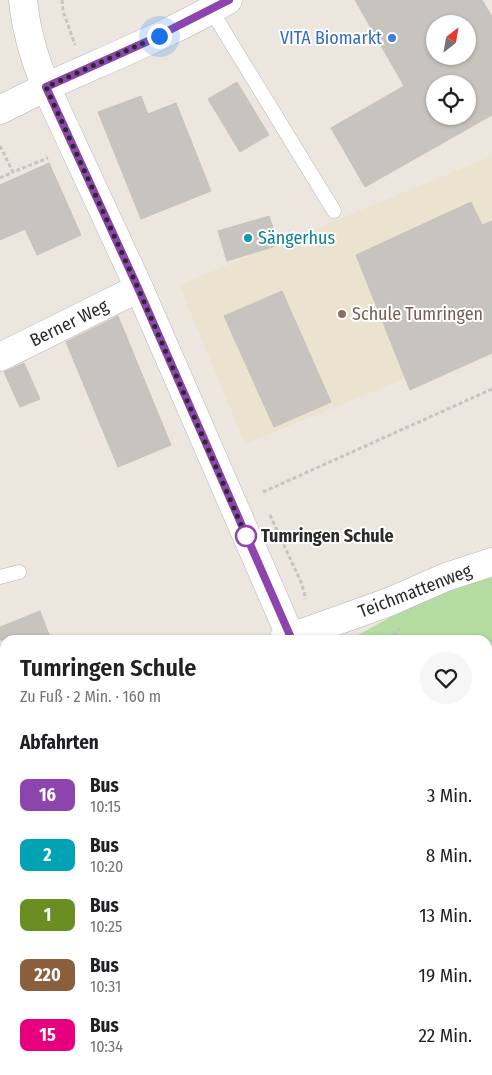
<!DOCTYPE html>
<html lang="de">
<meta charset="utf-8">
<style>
:root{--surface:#fff;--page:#f6f6f6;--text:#202124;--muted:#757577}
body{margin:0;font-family:"Fira Sans Condensed",sans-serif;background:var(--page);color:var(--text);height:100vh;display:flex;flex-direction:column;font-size:19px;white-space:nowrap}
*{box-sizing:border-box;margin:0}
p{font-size:16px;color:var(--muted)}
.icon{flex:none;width:28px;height:28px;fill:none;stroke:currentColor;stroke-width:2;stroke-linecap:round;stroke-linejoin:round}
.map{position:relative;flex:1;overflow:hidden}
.details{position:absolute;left:0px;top:635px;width:492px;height:440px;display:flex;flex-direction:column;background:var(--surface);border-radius:15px 15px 0 0;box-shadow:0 1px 4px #0004}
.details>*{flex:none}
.badge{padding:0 10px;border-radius:8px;font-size:18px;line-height:32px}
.needle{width:32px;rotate:31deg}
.buttons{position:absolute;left:426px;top:15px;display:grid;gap:10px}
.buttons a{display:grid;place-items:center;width:50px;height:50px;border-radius:50%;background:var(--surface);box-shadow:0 1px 4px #0004;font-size:25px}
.you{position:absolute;width:25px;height:25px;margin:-12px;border:4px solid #fff;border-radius:50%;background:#1a73e8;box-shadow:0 0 0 8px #1a73e833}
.map>.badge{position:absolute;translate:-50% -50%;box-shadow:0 0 0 2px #fff}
h2{padding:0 20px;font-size:19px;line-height:45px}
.round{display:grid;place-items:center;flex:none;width:52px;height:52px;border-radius:26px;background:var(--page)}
.head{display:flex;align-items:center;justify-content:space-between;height:85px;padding:0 20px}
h1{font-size:24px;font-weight:600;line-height:38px}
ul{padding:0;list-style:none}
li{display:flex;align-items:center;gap:15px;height:60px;padding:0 20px}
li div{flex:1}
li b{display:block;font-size:19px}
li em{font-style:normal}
li .badge{min-width:55px;font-weight:700;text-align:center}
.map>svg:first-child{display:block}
</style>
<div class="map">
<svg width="492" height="1075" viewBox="0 0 492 1075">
<rect width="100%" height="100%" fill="#ece6df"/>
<path fill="#ebe3d0" d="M492,156V343L245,444L179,285Z"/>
<path fill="#b5dda1" d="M492,561V664L488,665V640H349Z
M492,775V892L488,894V776Z
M5,779V810L0,812V781Z
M5,998V1053L0,1054V999Z"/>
<path fill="#7cc7e3" d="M492,664V775L488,776V665Z
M5,810V998L0,999V812Z"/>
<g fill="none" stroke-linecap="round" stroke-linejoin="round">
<path stroke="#7cc7e3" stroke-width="28" d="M166,1075L168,1070"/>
</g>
<path fill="#c7c3be" stroke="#c7c2b9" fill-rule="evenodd" d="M355,0H482L492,17V115L365,187L331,128L404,86ZM435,24H468V56H435ZM435,84H468V116H435Z
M237,82L269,135L240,152L208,99Z
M141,96L148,114L176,103L211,191L141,219L98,112Z
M49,163L81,235L37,255L25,229L0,240V185Z
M471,202L482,225L492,221V353L410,390L356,255Z
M269,216L279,245L227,261L218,231Z
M282,291L331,402L274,427L224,316Z
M118,316L171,445L118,467L66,342Z
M24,363L40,399L20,407L4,372Z
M40,611L51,640H0V627Z"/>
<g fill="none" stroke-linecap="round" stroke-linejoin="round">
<g stroke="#b2b5bd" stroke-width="15">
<path id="service" d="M211,10L334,211
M0,577L19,572
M0,762L5,760"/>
</g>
<g stroke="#b2b5bd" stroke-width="29">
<path id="minor" d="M0,110L46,87
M0,357L139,288
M283,640L389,602L446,577L492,562"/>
</g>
<g stroke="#b2b5bd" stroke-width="29">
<path id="tertiary" d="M23,0C26,31 34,58 46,87L139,288L292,640
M46,87C107,59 171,34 228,0"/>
</g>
<g stroke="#b2b5bd" stroke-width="29">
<path id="secondary" d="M488,1022L492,1015
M371,1070L377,1075
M416,1075L417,1070
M459,1075L461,1070"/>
</g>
<g stroke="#c4c4c4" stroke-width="29">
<path id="primary" d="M488,929L492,927
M488,980L492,978
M63,1075L93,1070"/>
</g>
<path stroke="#c4c4c4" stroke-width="3" stroke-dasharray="4 2.5" stroke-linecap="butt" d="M62,0L63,11L75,45
M0,146L13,172L48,158
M0,178L13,172
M263,492L492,389
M270,515L301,582L306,599
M389,640L400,628
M0,1056L5,1055
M323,1070L345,1075
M204,1075L282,1070"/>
<use href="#service" stroke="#fff" stroke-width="14"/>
<use href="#minor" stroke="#fff" stroke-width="28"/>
<use href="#tertiary" stroke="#fff" stroke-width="28"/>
<use href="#secondary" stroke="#fff" stroke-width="28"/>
<use href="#primary" stroke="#e3c96c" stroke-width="28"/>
</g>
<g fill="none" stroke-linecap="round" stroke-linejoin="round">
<g stroke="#fff" stroke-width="11">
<path id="line" d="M229,0L146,42L46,87L138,288L292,640"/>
</g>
<use href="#line" stroke="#8e44ad" stroke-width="8"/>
<path stroke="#2b2b2b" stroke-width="5" stroke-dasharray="0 9" d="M159,36L46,87L138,288L246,536"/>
</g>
<circle fill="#3f7fe0" stroke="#fff" stroke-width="2" cx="392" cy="38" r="5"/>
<circle fill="#0f9aa8" stroke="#fff" stroke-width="2" cx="248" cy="238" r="5"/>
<circle fill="#8d6e63" stroke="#fff" stroke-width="2" cx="342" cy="314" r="5"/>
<circle fill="#fff" stroke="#8e44ad" stroke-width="2.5" cx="246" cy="536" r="10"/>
<g text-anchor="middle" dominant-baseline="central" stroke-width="4" stroke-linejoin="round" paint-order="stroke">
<g font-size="18" fill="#366cbe" stroke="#fff" text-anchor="end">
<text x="382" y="38">VITA Biomarkt</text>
</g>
<g font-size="18" fill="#0d838f" stroke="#fff" text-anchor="start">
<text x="258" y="238">Sängerhus</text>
</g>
<g font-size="18" fill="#785e54" stroke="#fff" text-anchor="start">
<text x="352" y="314">Schule Tumringen</text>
</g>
<g font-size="18" fill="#2b2b2b" stroke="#fff">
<text transform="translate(69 323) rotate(-26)">Berner Weg</text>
<text transform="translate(415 591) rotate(-21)">Teichmattenweg</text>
</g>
<g font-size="18" font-weight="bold" fill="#2b2b2b" stroke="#fff" text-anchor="start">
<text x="261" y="536">Tumringen Schule</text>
</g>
</g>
</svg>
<div class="buttons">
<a><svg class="needle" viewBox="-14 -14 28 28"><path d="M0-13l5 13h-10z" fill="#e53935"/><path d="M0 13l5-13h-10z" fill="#757577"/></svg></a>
<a><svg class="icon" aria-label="locate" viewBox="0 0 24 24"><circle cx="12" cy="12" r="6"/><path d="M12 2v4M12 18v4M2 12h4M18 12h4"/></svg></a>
</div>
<div class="you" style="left:159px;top:36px"></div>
<section class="details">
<div class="head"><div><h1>Tumringen Schule</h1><p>Zu Fuß · 2 Min. · 160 m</p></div><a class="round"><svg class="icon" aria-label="heart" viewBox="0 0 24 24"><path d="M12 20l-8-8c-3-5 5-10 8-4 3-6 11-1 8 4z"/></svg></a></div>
<h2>Abfahrten</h2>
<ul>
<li><span class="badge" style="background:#8e44ad;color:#fff">16</span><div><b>Bus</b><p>10:15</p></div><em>3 Min.</em></li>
<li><span class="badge" style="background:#00a3b4;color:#fff">2</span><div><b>Bus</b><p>10:20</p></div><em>8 Min.</em></li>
<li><span class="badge" style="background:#6b8e23;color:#fff">1</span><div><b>Bus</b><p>10:25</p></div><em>13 Min.</em></li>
<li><span class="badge" style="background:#8b5e3c;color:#fff">220</span><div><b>Bus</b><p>10:31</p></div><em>19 Min.</em></li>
<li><span class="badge" style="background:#e6007e;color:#fff">15</span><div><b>Bus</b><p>10:34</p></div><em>22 Min.</em></li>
</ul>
</section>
</div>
